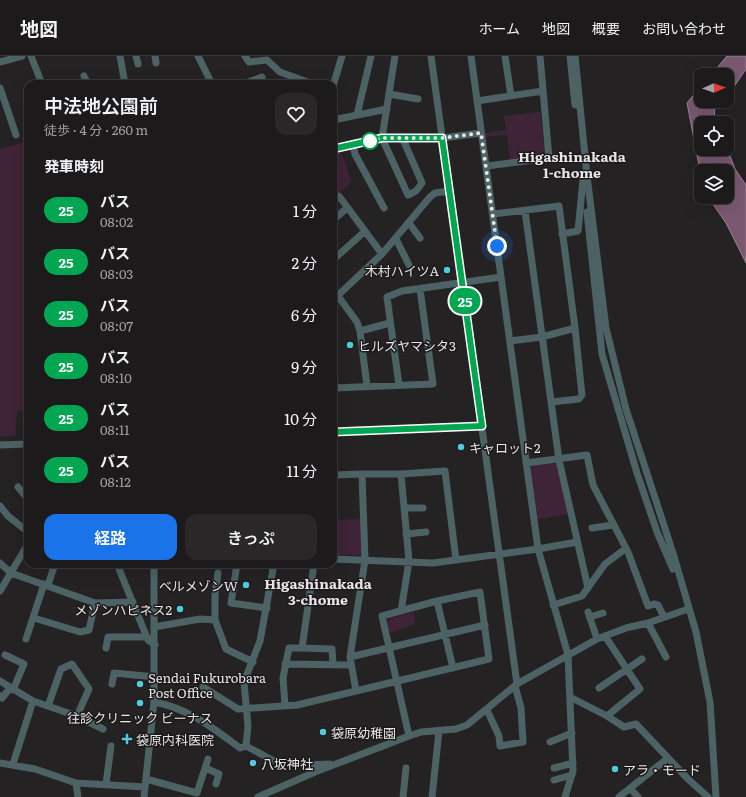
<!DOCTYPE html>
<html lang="ja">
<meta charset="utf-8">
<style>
:root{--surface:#1c1a1b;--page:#292728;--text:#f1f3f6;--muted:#a0a1a3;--line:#3a383a;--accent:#1a73e8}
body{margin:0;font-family:Literata,"Noto Sans JP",serif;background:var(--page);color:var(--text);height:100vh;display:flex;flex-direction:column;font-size:15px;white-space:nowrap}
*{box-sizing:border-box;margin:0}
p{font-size:13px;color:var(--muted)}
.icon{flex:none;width:22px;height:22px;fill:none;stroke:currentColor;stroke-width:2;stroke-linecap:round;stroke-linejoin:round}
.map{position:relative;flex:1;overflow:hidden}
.side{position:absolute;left:24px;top:24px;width:313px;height:488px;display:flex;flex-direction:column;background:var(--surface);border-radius:12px;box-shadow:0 4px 16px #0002,0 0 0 1px var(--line)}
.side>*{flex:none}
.badge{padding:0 8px;border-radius:13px;font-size:14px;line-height:26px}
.needle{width:26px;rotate:88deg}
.tools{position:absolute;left:694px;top:12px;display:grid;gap:8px}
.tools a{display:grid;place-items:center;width:40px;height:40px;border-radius:8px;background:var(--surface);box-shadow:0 4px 16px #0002,0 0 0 1px var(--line);font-size:20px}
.you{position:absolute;width:20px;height:20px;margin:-10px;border:3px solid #fff;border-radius:50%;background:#1a73e8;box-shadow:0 0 0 6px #1a73e833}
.map>.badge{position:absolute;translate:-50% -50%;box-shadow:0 0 0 2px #fff}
h2{padding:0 20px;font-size:15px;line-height:36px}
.round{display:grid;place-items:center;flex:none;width:42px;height:42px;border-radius:12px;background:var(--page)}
.headline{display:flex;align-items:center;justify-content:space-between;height:68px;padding:0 20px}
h1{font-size:19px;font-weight:600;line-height:30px}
.button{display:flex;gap:8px;margin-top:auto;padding:8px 20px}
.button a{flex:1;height:46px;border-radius:12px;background:var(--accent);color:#fff;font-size:16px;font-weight:600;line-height:46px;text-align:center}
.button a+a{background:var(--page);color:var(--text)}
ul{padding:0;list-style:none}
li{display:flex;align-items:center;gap:12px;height:52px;padding:0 20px}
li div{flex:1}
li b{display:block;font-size:15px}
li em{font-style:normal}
li .badge{min-width:44px;font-weight:700;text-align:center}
header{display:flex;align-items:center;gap:24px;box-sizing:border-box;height:56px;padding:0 20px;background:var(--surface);border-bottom:1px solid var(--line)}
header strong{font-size:19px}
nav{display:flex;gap:22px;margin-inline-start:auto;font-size:14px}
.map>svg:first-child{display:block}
</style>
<header>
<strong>地図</strong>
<nav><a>ホーム</a><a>地図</a><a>概要</a><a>お問い合わせ</a></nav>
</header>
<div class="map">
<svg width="746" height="741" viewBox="0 0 746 741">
<rect width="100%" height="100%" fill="#252224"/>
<path fill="#3f2337" d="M540,56L545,96L543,100L510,104L507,79L486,81L485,77L506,74L504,60Z
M28,85V354L17,355L15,380L0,381V93Z
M341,96L352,126L340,136H333V98Z
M553,406L557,409L568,458L537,463L530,414L532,409Z
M361,463L362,499H333V464Z
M414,556L415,568L390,577L387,569L389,563Z"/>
<path fill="#795870" stroke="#9a8294" d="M727,0H746V13L727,41V19H711Z
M701,30V45H722L715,48L714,67H701V93L727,92L735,113L746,129V207L726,167L708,141H727V115H701V120L687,47Z"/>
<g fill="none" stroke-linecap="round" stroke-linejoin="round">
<path stroke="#4d6264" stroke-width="7" d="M31,0L42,28
M120,0L125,28
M136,0L138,8
M155,0L156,7
M198,0L212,28
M245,0L249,6L267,4L280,16L313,28
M395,0L382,82L408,139L416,135L422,127L402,81
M431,0L517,628
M471,0L538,493L568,599L573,715L565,741
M505,0L511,40
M570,0L575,49
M575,0L587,120L606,272L626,353L673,497L696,576L710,646L716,741
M0,6L22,0
M84,20L88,28
M243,28L262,21
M333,30L342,0
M0,32L16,79
M389,38L418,43
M477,45L543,35
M357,59L371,0
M333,64L387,53
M353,89L355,98L384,152
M333,93L382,82H442L481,77
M487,110L549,102L540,0
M333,140H339L382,198
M525,155L559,404L588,532
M587,156L602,298L637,417L657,476L673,513
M493,158L559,150L575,272L542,281L510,285
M333,164L347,152
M409,167L420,182
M562,178L578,175L583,123L587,120
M396,183L409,209
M333,204L364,176
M338,240L357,266L360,275L367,330
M333,244L382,198L430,141L435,137L450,135
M360,275L390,267
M333,321L336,332
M399,329L387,241L402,235L501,221
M333,332L433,328L420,233
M551,346L579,343L582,339L575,272
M333,376L482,370
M0,389L28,388
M526,407L587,399L593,429L628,496L648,550L654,548L658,549L664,561
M362,418H401L409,505L401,555
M401,418L445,415L456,504
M333,419L362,418L365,504L350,601L356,635L489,603L480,536L437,545
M18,431L28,443
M0,450L8,460L28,476
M404,452H423
M592,472L613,469
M406,478L426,476
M333,503L433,507L538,493L577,486
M0,507L11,517L95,547L133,546
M117,508L148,584L155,589
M237,508L231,547L267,552
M274,508L260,585L244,626L248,670L246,690L272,704L304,709L330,708
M218,517L215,539V564L226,593L253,606
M48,529L55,508
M0,535L28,488
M553,549L582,540L605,508L625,493
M588,556L597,583
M590,561L603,557
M34,562L80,576L89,574L95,547
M648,567L666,601
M154,571L200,563L215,564
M605,580L640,633L607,660
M26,583L44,528
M106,592L108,581H147
M302,592L332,593L333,608
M5,599L24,608L13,634
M350,601L485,569
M285,608L350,609
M0,625L33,645L77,660L89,633L72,608L61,613L48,650
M112,628L114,617L155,621
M203,631L238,653L297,649L356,635
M599,632L642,603
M0,640L2,642L10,632
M570,641L607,660L624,671L636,668L688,723L708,741
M154,646C188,652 213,672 240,692L246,690
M285,649L283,622L289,592H302L314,508
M487,654L499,680L500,690L523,686L521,652L515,630
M77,660L103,673
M409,680L382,560L437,545L453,612
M550,686L572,677
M0,707L35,713L76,727L145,731
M13,708L33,645
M205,712L219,718L216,728
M554,712L573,707
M146,723L197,737L208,703
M554,724L572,719
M76,727L78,741
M106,728L111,690
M630,732L638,741
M144,741L154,646V508
M258,741L315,716L409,680L421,676L456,673L467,669L517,628L597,583L626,572L648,567L688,553
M403,741L406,712
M432,741L439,675
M619,741L668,702"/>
</g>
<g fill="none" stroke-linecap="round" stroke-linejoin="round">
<g stroke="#fff" stroke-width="9">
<path id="line" d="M333,93L382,82H442L482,370L333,376"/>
</g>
<use href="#line" stroke="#00a651" stroke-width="6"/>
<path stroke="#e8e5e7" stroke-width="4" stroke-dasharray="0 7.2" d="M370,85L367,86L382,82H442L481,77L497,190"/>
</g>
<circle fill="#fff" stroke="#00a651" stroke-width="2" cx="370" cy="85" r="8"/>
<g fill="#52cbd9" stroke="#1c191b" stroke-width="1.5">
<circle cx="447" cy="214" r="4"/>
<circle cx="350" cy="289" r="4"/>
<circle cx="461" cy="391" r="4"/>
<circle cx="246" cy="529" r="4"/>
<circle cx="180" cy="553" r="4"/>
<circle cx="140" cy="628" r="4"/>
<circle cx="140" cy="647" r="4"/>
<circle cx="323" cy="676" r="4"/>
<path d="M125 677h4v4h4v4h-4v4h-4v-4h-4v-4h4z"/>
<circle cx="253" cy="707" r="4"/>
<circle cx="615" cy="713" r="4"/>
</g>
<g text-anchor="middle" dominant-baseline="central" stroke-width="3" stroke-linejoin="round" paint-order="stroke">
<g font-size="13" fill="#e8e5e7" stroke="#1c191b" text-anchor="start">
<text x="439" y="214" text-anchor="end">木村ハイツA</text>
<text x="358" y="289">ヒルズヤマシタ3</text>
<text x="469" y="391">キャロット2</text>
<text x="238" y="529" text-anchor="end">ベルメゾンW</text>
<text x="172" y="553" text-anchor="end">メゾンハピネス2</text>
<text x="148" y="621">Sendai Fukurobara<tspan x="148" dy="15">Post Office</tspan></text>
<text x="140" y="661" text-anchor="middle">往診クリニック ビーナス</text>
<text x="331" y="676">袋原幼稚園</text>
<text x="136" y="683">袋原内科医院</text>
<text x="261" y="707">八坂神社</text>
<text x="623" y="713">アラ・モード</text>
</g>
<g font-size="14" font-weight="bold" fill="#e8e5e7" stroke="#1c191b">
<text x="572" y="100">Higashinakada<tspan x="572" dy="16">1-chome</tspan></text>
<text x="318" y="527">Higashinakada<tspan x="318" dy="16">3-chome</tspan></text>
</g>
</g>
</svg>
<div class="tools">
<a><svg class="needle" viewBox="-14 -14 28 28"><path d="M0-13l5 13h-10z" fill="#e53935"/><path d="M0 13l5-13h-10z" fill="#a0a1a3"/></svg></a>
<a><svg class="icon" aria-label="locate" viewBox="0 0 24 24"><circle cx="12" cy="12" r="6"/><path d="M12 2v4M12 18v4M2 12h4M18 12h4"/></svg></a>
<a><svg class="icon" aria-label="layers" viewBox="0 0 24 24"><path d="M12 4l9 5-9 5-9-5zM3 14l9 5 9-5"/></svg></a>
</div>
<div class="you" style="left:497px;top:190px"></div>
<b class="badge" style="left:465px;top:245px;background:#00a651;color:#fff">25</b>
<section class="side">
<div class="headline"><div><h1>中法地公園前</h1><p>徒歩 · 4 分 · 260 m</p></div><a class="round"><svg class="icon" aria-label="heart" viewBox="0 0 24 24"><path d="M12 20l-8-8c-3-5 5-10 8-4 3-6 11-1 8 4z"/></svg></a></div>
<h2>発車時刻</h2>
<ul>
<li><span class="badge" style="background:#00a651;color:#fff">25</span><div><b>バス</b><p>08:02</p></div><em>1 分</em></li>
<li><span class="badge" style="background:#00a651;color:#fff">25</span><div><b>バス</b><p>08:03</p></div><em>2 分</em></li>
<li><span class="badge" style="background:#00a651;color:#fff">25</span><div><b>バス</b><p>08:07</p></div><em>6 分</em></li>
<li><span class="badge" style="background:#00a651;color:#fff">25</span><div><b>バス</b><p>08:10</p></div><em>9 分</em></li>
<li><span class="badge" style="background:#00a651;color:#fff">25</span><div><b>バス</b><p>08:11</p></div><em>10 分</em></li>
<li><span class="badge" style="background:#00a651;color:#fff">25</span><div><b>バス</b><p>08:12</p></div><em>11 分</em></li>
</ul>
<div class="button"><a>経路</a><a>きっぷ</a></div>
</section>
</div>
